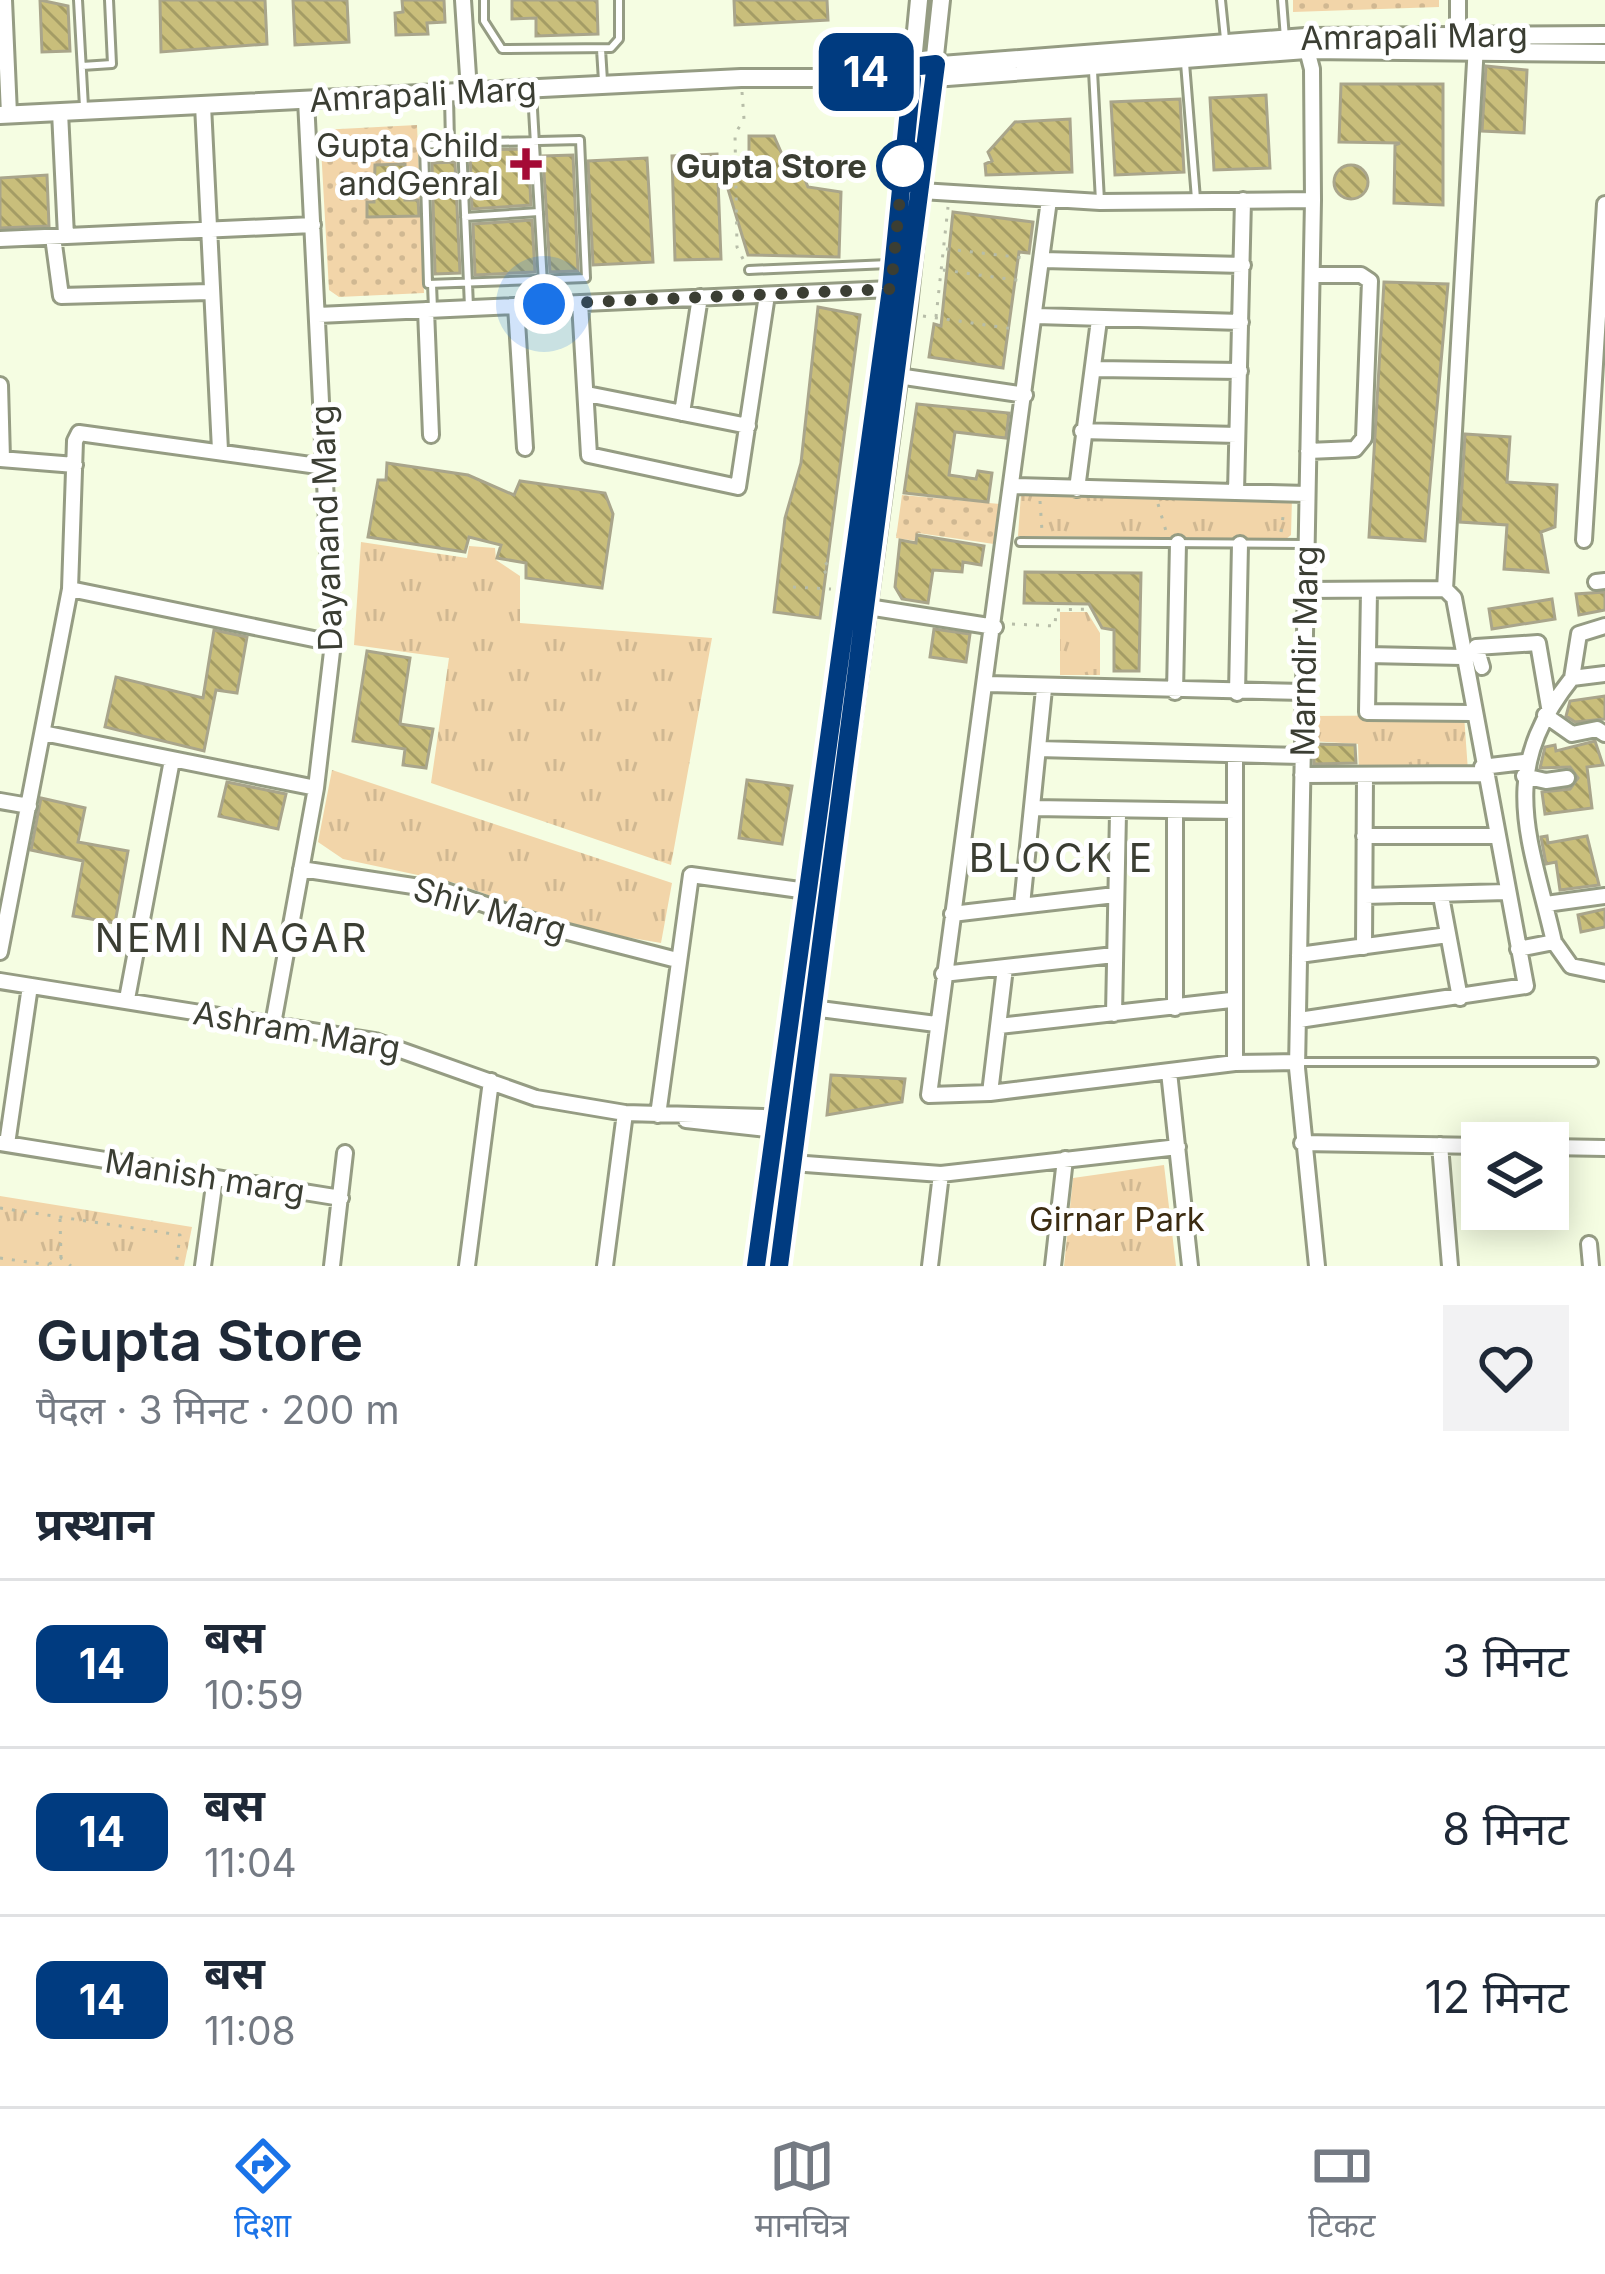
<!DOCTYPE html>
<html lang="hi">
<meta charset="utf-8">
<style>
:root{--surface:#fff;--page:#f2f2f3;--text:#1f2937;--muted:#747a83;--line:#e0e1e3;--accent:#1a73e8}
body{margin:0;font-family:Inter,"Noto Sans Devanagari",sans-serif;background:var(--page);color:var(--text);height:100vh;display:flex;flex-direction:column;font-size:45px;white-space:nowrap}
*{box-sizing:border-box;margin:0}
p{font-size:39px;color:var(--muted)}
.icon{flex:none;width:66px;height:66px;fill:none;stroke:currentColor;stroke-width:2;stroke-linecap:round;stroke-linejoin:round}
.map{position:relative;height:1266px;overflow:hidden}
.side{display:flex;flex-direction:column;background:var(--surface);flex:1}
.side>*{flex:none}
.badge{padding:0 24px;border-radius:18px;font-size:42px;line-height:78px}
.tools{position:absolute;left:1461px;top:1122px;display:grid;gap:24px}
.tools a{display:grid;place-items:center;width:108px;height:108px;border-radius:0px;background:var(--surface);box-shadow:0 6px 30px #0003;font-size:60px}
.you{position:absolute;width:60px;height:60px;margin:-30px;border:9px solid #fff;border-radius:50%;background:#1a73e8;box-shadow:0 0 0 18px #1a73e833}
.map>.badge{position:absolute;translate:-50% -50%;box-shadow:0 0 0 6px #fff}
h2{padding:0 36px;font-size:45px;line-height:108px}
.round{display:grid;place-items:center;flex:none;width:126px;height:126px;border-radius:0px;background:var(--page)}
.overview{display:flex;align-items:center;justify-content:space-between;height:204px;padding:0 36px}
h1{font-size:57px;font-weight:600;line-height:90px}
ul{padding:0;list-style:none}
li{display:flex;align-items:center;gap:36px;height:168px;padding:0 36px;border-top:3px solid var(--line)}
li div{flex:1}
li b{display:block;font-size:45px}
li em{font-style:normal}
li .badge{min-width:132px;font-weight:700;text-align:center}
.menu{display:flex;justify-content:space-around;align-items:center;height:168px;border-top:3px solid var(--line);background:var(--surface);font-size:33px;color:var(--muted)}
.menu a{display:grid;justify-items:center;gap:6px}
.menu .current{color:var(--accent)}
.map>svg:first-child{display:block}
</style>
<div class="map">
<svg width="1605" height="1266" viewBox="0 0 1605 1266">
<defs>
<pattern id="grass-dots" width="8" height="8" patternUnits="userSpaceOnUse" patternTransform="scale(3)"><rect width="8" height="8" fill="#f2d5a9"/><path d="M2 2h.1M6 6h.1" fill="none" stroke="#d0b892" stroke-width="1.8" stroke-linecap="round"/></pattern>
<pattern id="park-tufts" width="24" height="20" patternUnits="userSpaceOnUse" patternTransform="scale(3)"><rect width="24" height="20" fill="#f2d5a9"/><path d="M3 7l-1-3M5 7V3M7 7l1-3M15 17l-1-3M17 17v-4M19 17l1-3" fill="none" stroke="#d0b892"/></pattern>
<pattern id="building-back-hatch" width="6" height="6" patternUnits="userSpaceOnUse" patternTransform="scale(3)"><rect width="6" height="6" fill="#c9be7b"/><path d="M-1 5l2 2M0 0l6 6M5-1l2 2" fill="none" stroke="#a49c65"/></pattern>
</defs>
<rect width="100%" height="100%" fill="#f5fde2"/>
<path fill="url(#grass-dots)" d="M1293,0H1439V7L1293,12Z
M417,125L424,293L339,297L329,290L320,130Z
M902,495L1000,504L994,544L918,533L916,541L896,538Z"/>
<path fill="url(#park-tufts)" d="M1021,494L1292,498L1291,535L1286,539L1018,536Z
M361,542L467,558L469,546L495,548L496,560L520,576V623L712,638L671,865L431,783L449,658L354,645Z
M1060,612H1087L1100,633V675H1060Z
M1464,715L1468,771L1359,773L1358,744L1311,741V716Z
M332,770L672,883L661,943L585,930L455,883L343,859L318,842Z
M1164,1165L1176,1266H1064L1073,1178Z
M0,1196L192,1227L184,1266H0Z"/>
<path fill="url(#building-back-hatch)" stroke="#a9a58b" stroke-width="3" d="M40,0L68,6L70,51L42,52Z
M160,0H265L267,44L161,52Z
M293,0H347L349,42L295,45Z
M402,0H444L445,22L427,23L428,34L396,35L395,13L403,12Z
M512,0H597L598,34L536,36V18L512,19Z
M734,0H827L828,20L735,25Z
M1486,66L1527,70L1524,133L1482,131Z
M1341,84H1443V205L1394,203L1395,145L1400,143L1339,142Z
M1266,95L1270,168L1214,170L1210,98Z
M1180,99L1184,172L1115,175L1111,102Z
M1070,119L1072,172L986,175L985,164L992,161L988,152L1015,122Z
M749,136H774L788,168H800L808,187L841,192L839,257L748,255L724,176L749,161Z
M528,149L531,205L472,209L470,150Z
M717,154L721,259L675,260L672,156Z
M573,155L578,271L550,272L543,156Z
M647,158L653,262L593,265L588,161Z
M455,162L460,273L435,274L432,163Z
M405,164V200H418L419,216L367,217V202H374L375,165Z
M1334 182a17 17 0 1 1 34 0a17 17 0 1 1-34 0Z
M47,175L49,226L0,228V178Z
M953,212L1033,222L1029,253L1019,252L1003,368L929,357L934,324L941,326Z
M532,220L535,272L475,275L473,224Z
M1384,282L1448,284L1425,541L1369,537Z
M818,307L860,315L820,618L774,612L785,518L801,463Z
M917,404L1009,413L1006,438L955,432L949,475L976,479L978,471L992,473L988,502L904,493Z
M1465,434L1510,437L1507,482L1557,485L1555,527L1541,532L1548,572L1504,569L1507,525L1460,522Z
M387,463L468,475L514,495L520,481L605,493L613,514L602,588L526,578V563L497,558L501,545L469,537L465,552L368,537L378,480H386Z
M917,535L984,546L981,565L963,562L962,572L933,570L928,603L902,599L895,587L900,540L916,543Z
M1025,572L1141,573L1139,671H1114V630L1102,628L1089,604L1024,603Z
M1605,592V610L1579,615L1576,594Z
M1552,599L1555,619L1492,629L1489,609Z
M934,629L970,634L966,662L930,657Z
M214,630L247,637L237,693L216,690L204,751L105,727L116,677L203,698Z
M367,651L410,658L400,724L433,729L426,768L403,765L405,749L353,741Z
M1605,696V719L1575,722L1566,716L1570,701Z
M1595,741L1603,765L1587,767L1592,808L1545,814L1542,792L1570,789L1578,778L1570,767L1540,768L1545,747L1555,745L1556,751Z
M1314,744L1355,745L1356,763L1314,764Z
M747,780L792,786L782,844L739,838Z
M227,782L286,794L278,829L219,816Z
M41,798L85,808L78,842L128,851L115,923L73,916L83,861L31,850Z
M1547,836L1548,843L1587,836L1599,885L1560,890L1556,862L1546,864L1541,837Z
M1605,909V927L1581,932L1578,915Z
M831,1075L905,1079L902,1102L827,1115Z"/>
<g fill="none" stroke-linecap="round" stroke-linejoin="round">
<g stroke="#959c83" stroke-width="12">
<path id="service" d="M78,0L84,107
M484,0V21L502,49L611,48L619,39V0
M1221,0L1225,39
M1282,0L1285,38
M601,49L603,81
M1185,63L1196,199
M82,66L112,64L109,0
M1093,71L1100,201
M532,92L544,301
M449,97L450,143L580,140L586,278L428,284L424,145L450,143
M462,143L469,307
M465,217L539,212
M749,270L889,264
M432,284L433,309
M1020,542L1305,544
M1301,1062H1594"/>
</g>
<g stroke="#959c83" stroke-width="20">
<path id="minor" d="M4,0L9,114
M463,0L469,91
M1458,0V44
M1305,42L1312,69L1313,200L1297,1068L1317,1266
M203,105L220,450
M60,112L66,236
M921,191L1100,202L1313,200
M1049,200L929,1095L990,1093L1235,1063L1297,1062
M53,237L61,296L209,292
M0,239L313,225
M1043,260L1243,265
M580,303L589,455L738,487L767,295
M516,306L525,448
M426,310L431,435
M318,315L891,289
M1036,316L1241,322
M1095,369L1240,371
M898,376L1025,395
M0,385L2,459
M587,394L748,426
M682,413L700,297
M1082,431L1237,435
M1308,451L1355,449L1364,438L1370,281L1361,275H1312
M0,459L75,465
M1013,486L1307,494
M1077,489L1099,320
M1236,492L1243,200
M1584,540L1605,204
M1596,582L1605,581
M70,589L333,643
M1305,590L1445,589
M1369,591L1367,712L1472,713
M868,607L995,627
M1368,655L1462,657
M1482,667L1476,647L1538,643L1549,707
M1572,678L1579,634L1605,626
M987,684L1304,692
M1175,692L1178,543
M1237,693L1240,544
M1545,715L1572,734L1597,729L1605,734
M43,733L316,788
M1038,749L1302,756
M1482,767L1524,762
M1302,775L1483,774
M1524,776L1546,781L1567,778
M0,801L29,806
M1032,808L1235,811
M1364,836H1495
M301,869L446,891L556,929L677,960
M1365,896L1506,892
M1441,896L1460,998
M1546,904L1605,896
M1022,905L1044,689
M952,914L1115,895
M1554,942L1571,966L1605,973
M1364,947L1365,775
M1518,949L1554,942C1530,837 1496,773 1572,678L1605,674
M0,952L70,589L75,441L79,433L325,467
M1299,955L1448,935
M943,974L1114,955
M0,981L375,1041L536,1098L625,1113L797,1118
M127,999L172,760
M812,1008L936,1024
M1175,1008V813
M1114,1014L1118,813
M1299,1020L1526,986L1454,598L1445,589L1476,45
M273,1024L316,788L333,643L306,100
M999,1026L1231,1000
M1235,1063V755
M1169,1072L1190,1266
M990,1093L1005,968
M658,1115L691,875L807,891
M686,1120L795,1132
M0,1143L341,1198
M1302,1143L1482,1146
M7,1144L30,986
M1440,1145L1450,1266
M1548,1147L1605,1148
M792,1163L941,1174L1178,1147
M1589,1244L1591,1266
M203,1266L215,1178
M332,1266L345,1153
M467,1266L491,1081
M605,1266L625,1113
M930,1266L941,1174
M1053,1266L1065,1159"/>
</g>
<g stroke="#959c83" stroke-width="22">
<path id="tertiary" d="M877,70L1305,37L1605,35
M0,115L741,78H934L1306,50L1605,53
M756,1266L891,289L919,0
M779,1266L908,306L941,0"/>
</g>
<path stroke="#b7bda8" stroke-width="3" stroke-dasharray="3 9" stroke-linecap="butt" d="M742,92L744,119L735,134L737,247L743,259
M946,249L1025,258
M943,270L1023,281
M923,316L1014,329
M936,317L948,207
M1040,501L1042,531
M1158,504L1166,531
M1281,532L1284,509
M824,573L830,568L825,562
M793,587L831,589
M1012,624L1055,626L1056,610L1090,609
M0,1208L180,1235L176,1266
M60,1219L61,1258
M0,1258L49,1265
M49,1264L61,1258L71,1266"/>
<use href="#service" stroke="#fff" stroke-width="6"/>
<use href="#minor" stroke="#fff" stroke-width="14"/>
<use href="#tertiary" stroke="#fff" stroke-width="16"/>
</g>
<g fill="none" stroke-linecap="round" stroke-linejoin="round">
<g stroke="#fff" stroke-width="27">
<path id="line" d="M756,1266L891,289L912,79L846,75L936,64L779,1266"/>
</g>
<use href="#line" stroke="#003b80" stroke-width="18"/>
<path stroke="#3b3e33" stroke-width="12" stroke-dasharray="0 21.6" d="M544,304L891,289L903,166"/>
</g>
<path fill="#a50a35" stroke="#fff" stroke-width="4.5" d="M520 146h12v12h12v12h-12v12h-12v-12h-12v-12h12z"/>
<circle fill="#fff" stroke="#003b80" stroke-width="6" cx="903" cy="166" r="24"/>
<g text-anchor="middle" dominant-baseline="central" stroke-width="10" stroke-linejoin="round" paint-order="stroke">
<g font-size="33" fill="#3b3e33" stroke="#fff">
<text transform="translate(1414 36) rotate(-1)">Amrapali Marg</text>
<text transform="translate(423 94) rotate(-3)">Amrapali Marg</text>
<text transform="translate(326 528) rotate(-92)">Dayanand Marg</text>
<text transform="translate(1304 651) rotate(-89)">Marndir Marg</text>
<text transform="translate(490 909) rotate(16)">Shiv Marg</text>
<text transform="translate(297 1030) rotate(10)">Ashram Marg</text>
<text transform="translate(205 1176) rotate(9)">Manish marg</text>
</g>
<g font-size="33" fill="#3b3e33" stroke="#fff" text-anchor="end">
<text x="499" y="145">Gupta Child<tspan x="499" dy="38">andGenral</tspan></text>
</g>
<g font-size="33" font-weight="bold" fill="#3b3e33" stroke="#fff" text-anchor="end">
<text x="867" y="166">Gupta Store</text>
</g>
<g font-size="33" fill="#3c2c11" stroke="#fff">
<text x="1117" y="1219">Girnar Park</text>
</g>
<g font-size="39" letter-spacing="3" fill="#3b3e33" stroke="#fff">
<text x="1062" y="857">BLOCK E</text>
<text x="232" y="937">NEMI NAGAR</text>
</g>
</g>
</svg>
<div class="tools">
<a><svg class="icon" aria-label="layers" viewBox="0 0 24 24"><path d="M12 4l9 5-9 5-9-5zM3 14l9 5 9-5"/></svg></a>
</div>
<div class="you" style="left:544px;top:304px"></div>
<b class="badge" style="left:866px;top:72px;background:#003b80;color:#fff">14</b>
</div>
<section class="side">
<div class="overview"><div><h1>Gupta Store</h1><p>पैदल · 3 मिनट · 200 m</p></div><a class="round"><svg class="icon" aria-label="heart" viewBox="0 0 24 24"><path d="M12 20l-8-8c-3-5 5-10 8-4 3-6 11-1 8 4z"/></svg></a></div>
<h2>प्रस्थान</h2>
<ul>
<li><span class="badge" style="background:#003b80;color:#fff">14</span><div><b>बस</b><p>10:59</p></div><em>3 मिनट</em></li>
<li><span class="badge" style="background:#003b80;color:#fff">14</span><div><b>बस</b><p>11:04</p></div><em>8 मिनट</em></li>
<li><span class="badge" style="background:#003b80;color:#fff">14</span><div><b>बस</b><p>11:08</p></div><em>12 मिनट</em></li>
</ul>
</section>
<nav class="menu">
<a class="current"><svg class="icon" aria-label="directions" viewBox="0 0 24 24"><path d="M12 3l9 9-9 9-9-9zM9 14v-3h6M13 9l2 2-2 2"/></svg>दिशा</a>
<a><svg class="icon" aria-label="map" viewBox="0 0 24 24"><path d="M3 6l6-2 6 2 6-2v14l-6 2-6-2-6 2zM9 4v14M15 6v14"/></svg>मानचित्र</a>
<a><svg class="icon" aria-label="tickets" viewBox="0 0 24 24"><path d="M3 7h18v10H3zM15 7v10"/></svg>टिकट</a>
</nav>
